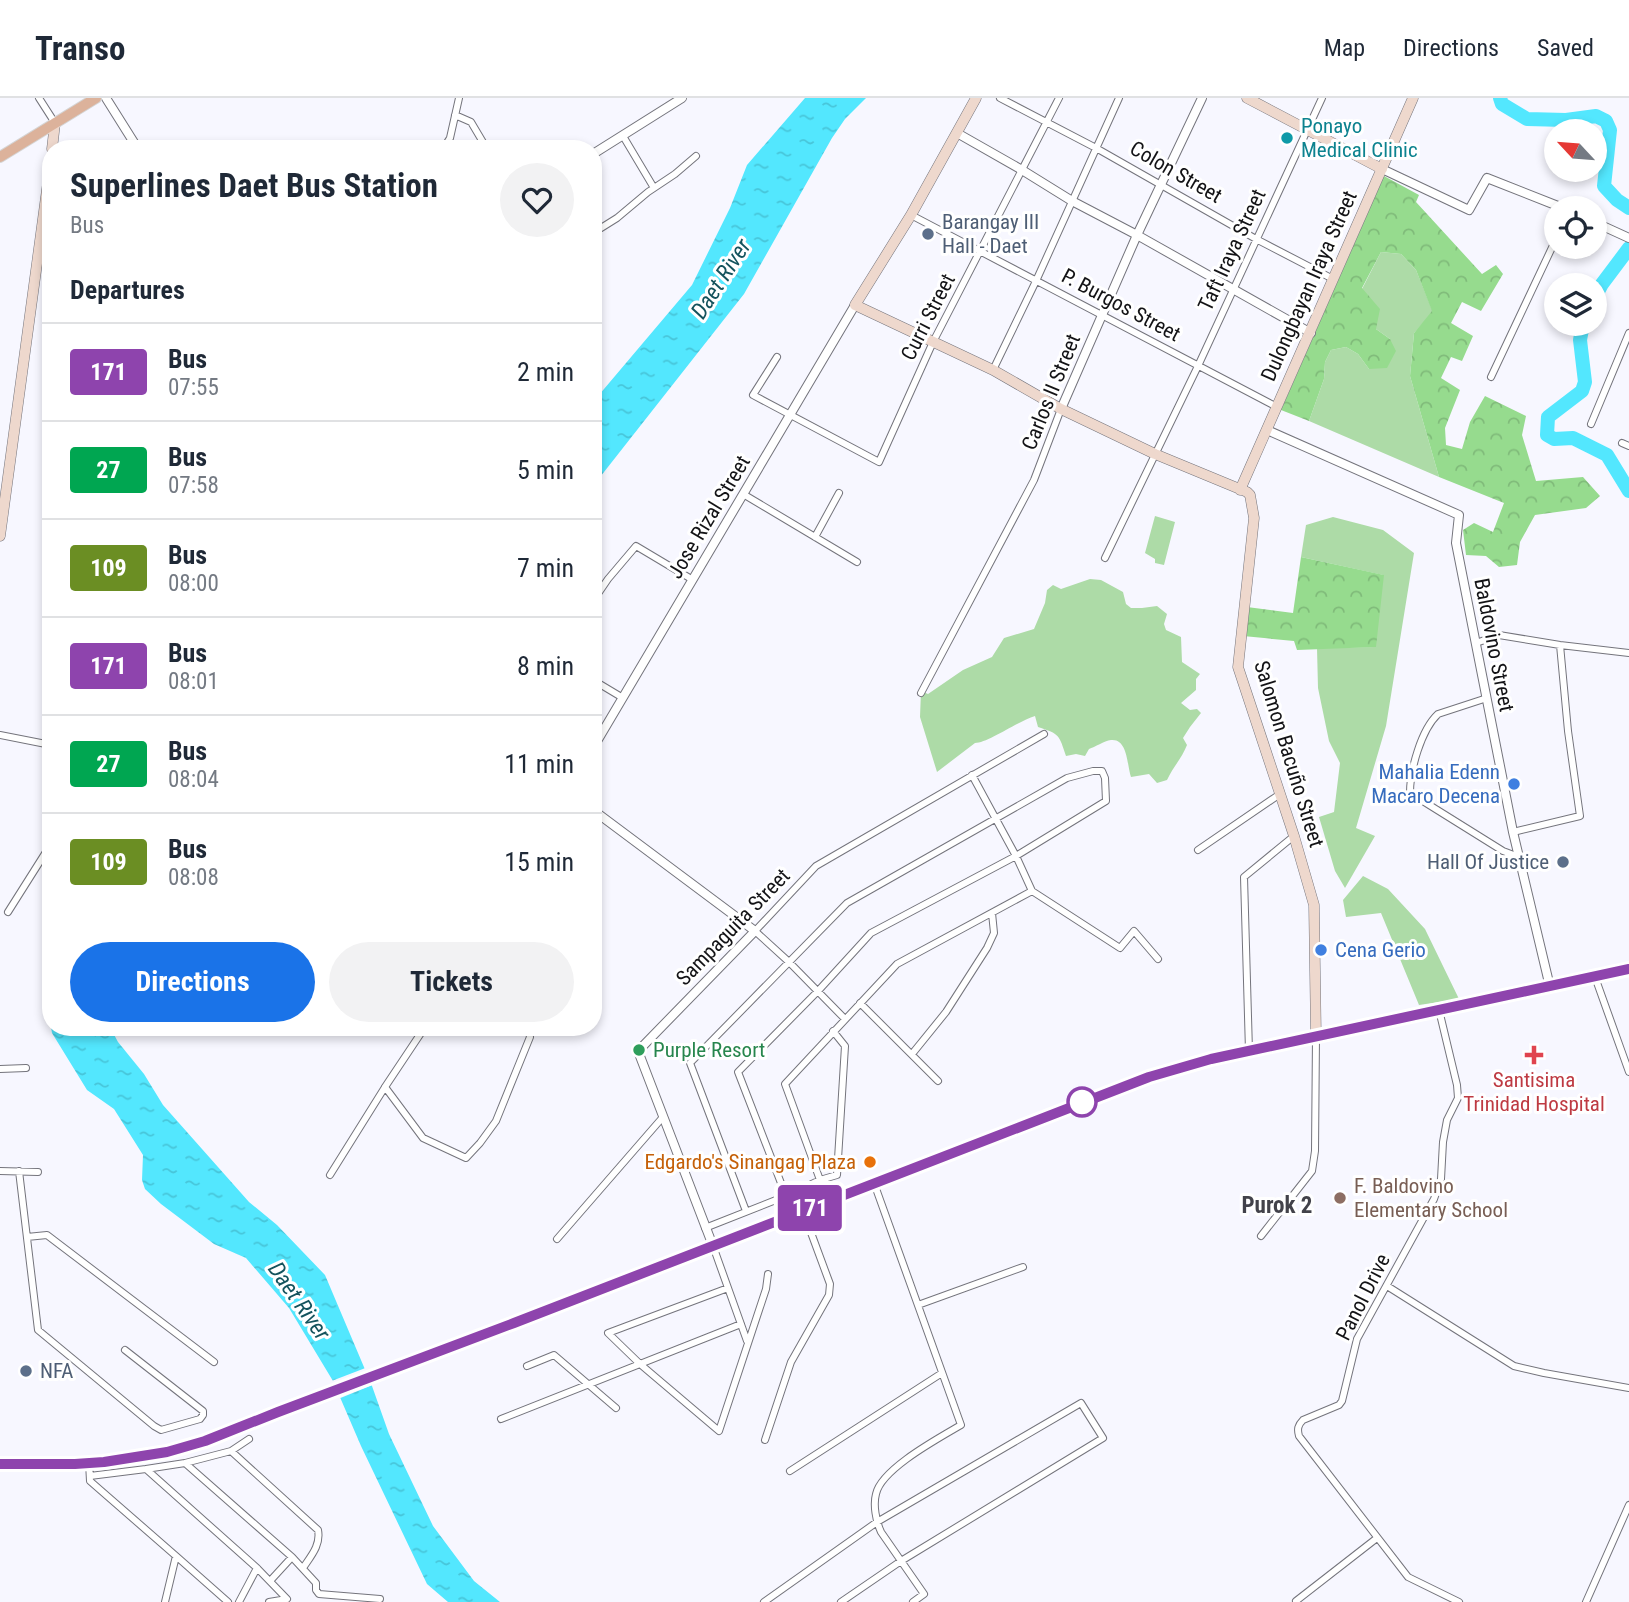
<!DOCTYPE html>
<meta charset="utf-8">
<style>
:root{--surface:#fff;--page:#f2f2f3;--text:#1f2937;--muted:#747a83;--line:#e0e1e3;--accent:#1a73e8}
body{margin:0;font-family:"Roboto Condensed",sans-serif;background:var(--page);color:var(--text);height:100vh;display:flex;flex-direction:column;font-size:26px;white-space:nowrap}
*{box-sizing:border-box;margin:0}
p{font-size:23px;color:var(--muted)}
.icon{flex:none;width:38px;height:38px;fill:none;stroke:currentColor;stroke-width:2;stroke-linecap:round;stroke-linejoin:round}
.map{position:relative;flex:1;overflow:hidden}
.details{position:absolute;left:42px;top:42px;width:560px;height:896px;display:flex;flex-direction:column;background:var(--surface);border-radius:28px;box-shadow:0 4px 10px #0003}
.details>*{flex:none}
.badge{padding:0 14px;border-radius:5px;font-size:24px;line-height:46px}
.needle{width:46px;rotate:296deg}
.buttons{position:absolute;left:1544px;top:21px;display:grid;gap:14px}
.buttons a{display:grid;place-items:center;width:63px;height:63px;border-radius:50%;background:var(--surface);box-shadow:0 4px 10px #0003;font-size:35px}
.map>.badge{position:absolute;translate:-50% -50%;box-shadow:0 0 0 4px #fff}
h2{padding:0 28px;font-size:26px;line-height:63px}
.round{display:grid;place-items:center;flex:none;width:74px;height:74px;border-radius:37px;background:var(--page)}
.summary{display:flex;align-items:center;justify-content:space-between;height:119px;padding:0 28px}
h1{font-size:33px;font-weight:700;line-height:52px}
.button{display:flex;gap:14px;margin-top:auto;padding:14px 28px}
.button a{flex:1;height:80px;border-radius:42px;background:var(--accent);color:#fff;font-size:28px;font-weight:700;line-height:80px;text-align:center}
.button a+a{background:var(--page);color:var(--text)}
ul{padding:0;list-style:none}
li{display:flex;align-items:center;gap:21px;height:98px;padding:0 28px;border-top:2px solid var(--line)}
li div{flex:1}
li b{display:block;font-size:26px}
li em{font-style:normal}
li .badge{min-width:77px;font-weight:700;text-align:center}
header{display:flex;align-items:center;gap:42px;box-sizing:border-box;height:98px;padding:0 35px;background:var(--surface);border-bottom:2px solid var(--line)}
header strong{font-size:33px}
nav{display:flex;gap:38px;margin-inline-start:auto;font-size:24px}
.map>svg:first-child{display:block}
</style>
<header>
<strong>Transo</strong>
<nav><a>Map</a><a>Directions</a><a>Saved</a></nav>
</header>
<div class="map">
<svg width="1629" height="1504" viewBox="0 0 1629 1504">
<defs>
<pattern id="forest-crowns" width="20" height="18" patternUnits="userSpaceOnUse" patternTransform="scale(1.75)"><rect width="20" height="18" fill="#96db8e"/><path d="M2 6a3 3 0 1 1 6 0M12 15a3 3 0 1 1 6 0" fill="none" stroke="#80bb7a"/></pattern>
<pattern id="water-ripples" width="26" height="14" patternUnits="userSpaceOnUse" patternTransform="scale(1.75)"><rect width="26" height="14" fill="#53e7fe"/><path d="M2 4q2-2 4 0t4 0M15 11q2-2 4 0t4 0" fill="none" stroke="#47c5d9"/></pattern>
</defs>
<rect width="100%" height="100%" fill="#f7f7ff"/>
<path fill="#addba7" d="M1381,154L1401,156L1416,172L1433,214L1414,235L1410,278L1439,379L1309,323L1324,281L1325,264L1331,252L1346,249L1358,256L1369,271L1390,241L1376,231L1362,191Z
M1155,418L1175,424L1164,467L1155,465V461L1145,455Z
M1333,419L1383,432L1414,455L1386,628L1356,730L1375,738L1345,790L1335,773L1319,719L1334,714L1340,665L1329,643L1318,590L1317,550L1375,549L1383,477L1301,459L1306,427Z
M1090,481L1101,482L1123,494L1126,506L1131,510H1142L1157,508L1167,516L1164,526L1166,532L1181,539L1182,564L1200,576L1196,581V592L1181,605L1190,612L1197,611L1201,615L1190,629L1183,640L1187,647C1182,660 1173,669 1167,682L1157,685L1149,676L1131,679C1127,668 1128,640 1111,642C1104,643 1095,649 1089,651L1085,658L1076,656L1066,658C1059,637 1060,636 1038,629L1035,618C1018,623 988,645 975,645L937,674L920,619L921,593L928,596L963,572L992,559L1004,540L1034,531L1045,505L1047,492L1053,487L1061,491Z
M1363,778L1388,791L1425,831L1459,901L1419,907L1381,815L1346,819L1343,802Z"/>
<path fill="url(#forest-crowns)" d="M1384,78L1419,97L1416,104L1482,176L1496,167L1503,176L1481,213L1462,204L1451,225L1473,238L1462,263L1451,259L1441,280L1460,292L1445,330L1446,347L1462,351L1470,324L1485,298L1526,318L1522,337L1536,383L1583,379L1600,398L1586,410L1535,417L1520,444L1517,467L1499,469L1486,458L1466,457L1463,432L1474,425L1493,434L1504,405L1439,379L1410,278L1414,235L1432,213L1416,172L1401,156L1381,154L1362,190L1380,211L1376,231L1390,241L1396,253L1387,270L1369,271L1358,256L1346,249L1331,252L1325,264L1324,281L1309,323L1281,312Z
M1301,459L1384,477L1376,549L1297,552L1294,543L1243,538L1247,509L1293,515Z"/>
<path fill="url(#water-ripples)" d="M805,0H866L845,21L832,40L744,196L593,388V304L692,187L730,110L747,67Z
M51,929H110L118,944L144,976L163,1007L249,1104L277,1127L325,1177L372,1288L389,1336L433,1428L474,1483L500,1504H448L427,1486L361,1348L333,1283L289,1210L246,1160L214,1146L161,1106L145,1091L142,1082L143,1057L114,1011L87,992L52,935Z"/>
<path fill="#f7f7ff" d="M368,1269L375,1286L338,1301L329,1284Z"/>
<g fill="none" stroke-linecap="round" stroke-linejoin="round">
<path stroke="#53e7fe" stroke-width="14" d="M1500,0L1502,6L1527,21L1566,22L1596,18L1606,23L1610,32L1604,88L1617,102L1629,110
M1594,201L1602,186L1629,150
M1583,226L1580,242L1585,284L1582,293L1548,319L1547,337L1554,341L1573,340L1607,357L1629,393"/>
<g stroke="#74747c" stroke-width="8">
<path id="minor" d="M39,0L55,25
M1000,0L1096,50L1256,141L1333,181
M455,17L471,24L487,51
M623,38L654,90
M443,51L450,40L459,0
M911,117L1277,309
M593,135L617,120L648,94L675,76L696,58
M777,259L753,297L879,364L933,244L1059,0
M993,272L1036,183L1119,0
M1491,279L1556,141
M1591,326L1629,235
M1622,345L1629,348
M743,396L857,464
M815,439L839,395
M1105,460L1198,268L1322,0
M593,503L608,481L636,448L693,482
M1476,545L1499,537L1560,547L1629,555
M593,582L623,600
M921,595L1034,382L1061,311
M1487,600L1438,616C1421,632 1410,672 1410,695L1503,753L1519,759
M0,637L51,647
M972,677L1016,758L1032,793L1120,850L1134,833L1158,861
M1513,734L1580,718L1568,633L1560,547
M1198,752L1280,696
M8,814L51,746
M1595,879L1629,974
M860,905L938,983
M1439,912L1457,987L1458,1000L1447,1022L1443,1044L1441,1081L1434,1101L1357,1241L1342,1303L1339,1307L1303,1322C1298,1327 1297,1331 1299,1338L1408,1479L1459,1504
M845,921L789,864L755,833L816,768L1044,636
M1249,953L1244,779L1294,738
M912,956L946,914L987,850L994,835L992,815
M0,971L26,970
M385,989L423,1040L466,1060L480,1045L496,1023L530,939L528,929
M0,1073L38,1074
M19,1073L38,1232L154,1328L161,1332L200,1321L203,1317V1313L125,1252
M330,1077L385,989L425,929
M820,1082L837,1077L845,948L833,933
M874,1085L961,1327C939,1340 881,1371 876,1396C873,1407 876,1423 881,1434L924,1496L913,1504
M786,1098L820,1082L785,986L897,866L1032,793
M705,1130L786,1098L738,974L818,893L871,835L1016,758L1106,703L1105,680L1102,673H1093L1067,680L847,805L690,965L746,1113
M1261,1138L1312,1073L1315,1053L1316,938
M27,1139L47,1137L214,1264
M557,1141L663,1019
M713,1148L747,1243
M1387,1188L1514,1268L1544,1275L1629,1290
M728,1190L608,1235L640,1266L719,1333L766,1191L768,1176
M918,1207L1023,1169
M527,1268L554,1257L616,1310
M501,1321L741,1226
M765,1342L791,1264L829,1197L830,1186L803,1113
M231,1353L318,1432C321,1447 311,1458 303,1470
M89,1365L90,1383L176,1458L165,1504
M185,1365L231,1353L249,1341
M146,1371L185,1365L292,1459L316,1485V1492L319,1496L380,1501
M790,1373L942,1275
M90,1378L146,1371L257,1470L287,1501L269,1504
M176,1458L228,1504
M270,1483L292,1459
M1296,1503L1377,1440
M239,1504L257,1470
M764,1504L877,1424L1081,1305L1103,1340L901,1463L841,1504
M1586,1504L1629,1407"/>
</g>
<g stroke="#74747c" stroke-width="10">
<path id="tertiary" d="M106,0L138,51
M957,35L1022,72L1072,103L1137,137L1311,235
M593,56L682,0
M1382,71L1469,112L1487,80L1563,110
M1594,124L1629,140
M1061,311L1137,137L1202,0
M1267,332L1459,417L1456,445L1513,734L1550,889
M593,650L855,207
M593,712L755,833L638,953L713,1148"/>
</g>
<g stroke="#74747c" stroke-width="11">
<path id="secondary" d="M976,0L911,117L855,207L993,272L1061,311L1155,356L1247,394L1250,397L1254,420L1238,569L1294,738L1314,807L1316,938
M1247,0L1382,71
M52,51L55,25
M1240,392L1413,0
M0,438L51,62"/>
</g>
<g stroke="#d5d5d5" stroke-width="12">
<path id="primary" d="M0,59L96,0"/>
</g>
<g stroke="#d5d5d5" stroke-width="12">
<path id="trunk" d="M0,1366L104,1364L167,1354L205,1343L278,1314L514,1225L1149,979L1211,961L1249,953L1629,871"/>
</g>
<use href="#minor" stroke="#fff" stroke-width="6"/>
<use href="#tertiary" stroke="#fff" stroke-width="8"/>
<use href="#secondary" stroke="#eed8cd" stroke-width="10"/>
<use href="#primary" stroke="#dcb29b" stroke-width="10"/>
<use href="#trunk" stroke="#d0987a" stroke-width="10"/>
</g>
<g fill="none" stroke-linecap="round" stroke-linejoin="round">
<g stroke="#fff" stroke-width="16">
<path id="line" d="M0,1366H75L104,1364L167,1354L205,1343L278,1314L514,1225L1149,979L1211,961L1629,871"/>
</g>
<use href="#line" stroke="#8e44ad" stroke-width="10"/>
</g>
<circle fill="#0f9aa8" stroke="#fff" stroke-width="2.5" cx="1287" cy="40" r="7"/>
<g fill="#5c6f8a" stroke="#fff" stroke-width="2.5">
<circle cx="928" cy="136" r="7"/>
<circle cx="1563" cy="764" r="7"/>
<circle cx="26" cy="1273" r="7"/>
</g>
<g fill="#3f7fe0" stroke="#fff" stroke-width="2.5">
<circle cx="1514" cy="686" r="7"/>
<circle cx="1321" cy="852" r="7"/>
</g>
<circle fill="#2e9e5b" stroke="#fff" stroke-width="2.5" cx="639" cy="952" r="7"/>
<path fill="#e0444e" stroke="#fff" stroke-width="2.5" d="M1530.5 946.5h7v7h7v7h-7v7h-7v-7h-7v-7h7z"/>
<circle fill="#fff" stroke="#8e44ad" stroke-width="3.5" cx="1082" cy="1004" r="14"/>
<circle fill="#e8710a" stroke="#fff" stroke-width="2.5" cx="870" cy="1064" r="7"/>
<circle fill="#8d6e63" stroke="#fff" stroke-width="2.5" cx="1340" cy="1100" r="7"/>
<g text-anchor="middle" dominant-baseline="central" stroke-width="6" stroke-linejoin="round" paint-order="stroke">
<g font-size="21" fill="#0d838f" stroke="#fff" text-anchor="start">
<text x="1301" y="28">Ponayo<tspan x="1301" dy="24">Medical Clinic</tspan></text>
</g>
<g font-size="21" fill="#131316" stroke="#fff">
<text transform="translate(1176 74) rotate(30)">Colon Street</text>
<text transform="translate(1232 152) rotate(-65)">Taft Iraya Street</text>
<text transform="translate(1309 188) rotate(-66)">Dulongbayan Iraya Street</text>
<text transform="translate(1121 207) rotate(28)">P. Burgos Street</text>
<text transform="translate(928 219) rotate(-63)">Curri Street</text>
<text transform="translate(1051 294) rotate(-68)">Carlos II Street</text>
<text transform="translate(709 419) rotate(-59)">Jose Rizal Street</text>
<text transform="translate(1494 547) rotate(79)">Baldovino Street</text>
<text transform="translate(1289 656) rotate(73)">Salomon Bacuño Street</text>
<text transform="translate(733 829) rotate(-46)">Sampaguita Street</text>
<text transform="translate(1363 1199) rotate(-63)">Panol Drive</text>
</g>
<g font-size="21" fill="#4e5e75" stroke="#fff" text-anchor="start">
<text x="942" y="124">Barangay III<tspan x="942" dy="24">Hall - Daet</tspan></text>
<text x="1549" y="764" text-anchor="end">Hall Of Justice</text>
<text x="40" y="1273">NFA</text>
</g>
<g font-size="21" fill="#366cbe" stroke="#fff" text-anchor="end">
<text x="1500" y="674">Mahalia Edenn<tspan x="1500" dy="24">Macaro Decena</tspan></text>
<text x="1335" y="852" text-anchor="start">Cena Gerio</text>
</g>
<g font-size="21" fill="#27864d" stroke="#fff" text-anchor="start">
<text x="653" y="952">Purple Resort</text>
</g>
<g font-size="21" fill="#be3a42" stroke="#fff">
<text x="1534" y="982">Santisima<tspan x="1534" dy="24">Trinidad Hospital</tspan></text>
</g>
<g font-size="21" fill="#c56008" stroke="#fff" text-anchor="end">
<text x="856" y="1064">Edgardo's Sinangag Plaza</text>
</g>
<g font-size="21" fill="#785e54" stroke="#fff" text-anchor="start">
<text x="1354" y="1088">F. Baldovino<tspan x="1354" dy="24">Elementary School</tspan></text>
</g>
<g font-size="23" font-style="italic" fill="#14535d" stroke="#fff">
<text transform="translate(721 181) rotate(-57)">Daet River</text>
<text transform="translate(299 1203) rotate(55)">Daet River</text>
</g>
<g font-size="23" font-weight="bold" fill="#42424a" stroke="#fff">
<text x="1277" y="1107">Purok 2</text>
</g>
</g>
</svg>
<div class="buttons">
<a><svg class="needle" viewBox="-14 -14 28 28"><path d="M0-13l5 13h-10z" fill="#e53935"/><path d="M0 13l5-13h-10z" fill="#747a83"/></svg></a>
<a><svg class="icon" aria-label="locate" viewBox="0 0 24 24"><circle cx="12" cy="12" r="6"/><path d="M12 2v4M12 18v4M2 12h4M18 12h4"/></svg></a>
<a><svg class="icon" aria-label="layers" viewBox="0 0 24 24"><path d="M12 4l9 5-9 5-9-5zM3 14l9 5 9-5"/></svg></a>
</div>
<b class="badge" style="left:810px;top:1110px;background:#8e44ad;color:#fff">171</b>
<section class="details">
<div class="summary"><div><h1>Superlines Daet Bus Station</h1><p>Bus</p></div><a class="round"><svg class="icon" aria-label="heart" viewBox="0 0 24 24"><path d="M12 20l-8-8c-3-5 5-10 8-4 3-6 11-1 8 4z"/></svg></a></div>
<h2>Departures</h2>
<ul>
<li><span class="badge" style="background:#8e44ad;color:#fff">171</span><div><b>Bus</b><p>07:55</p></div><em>2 min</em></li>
<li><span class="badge" style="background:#00a651;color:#fff">27</span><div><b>Bus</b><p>07:58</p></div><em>5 min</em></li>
<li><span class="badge" style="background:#6b8e23;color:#fff">109</span><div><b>Bus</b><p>08:00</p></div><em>7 min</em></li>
<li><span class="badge" style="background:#8e44ad;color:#fff">171</span><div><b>Bus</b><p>08:01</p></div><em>8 min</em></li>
<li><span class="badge" style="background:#00a651;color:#fff">27</span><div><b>Bus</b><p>08:04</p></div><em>11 min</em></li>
<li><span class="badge" style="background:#6b8e23;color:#fff">109</span><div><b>Bus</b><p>08:08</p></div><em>15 min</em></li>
</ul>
<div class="button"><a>Directions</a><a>Tickets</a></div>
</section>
</div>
